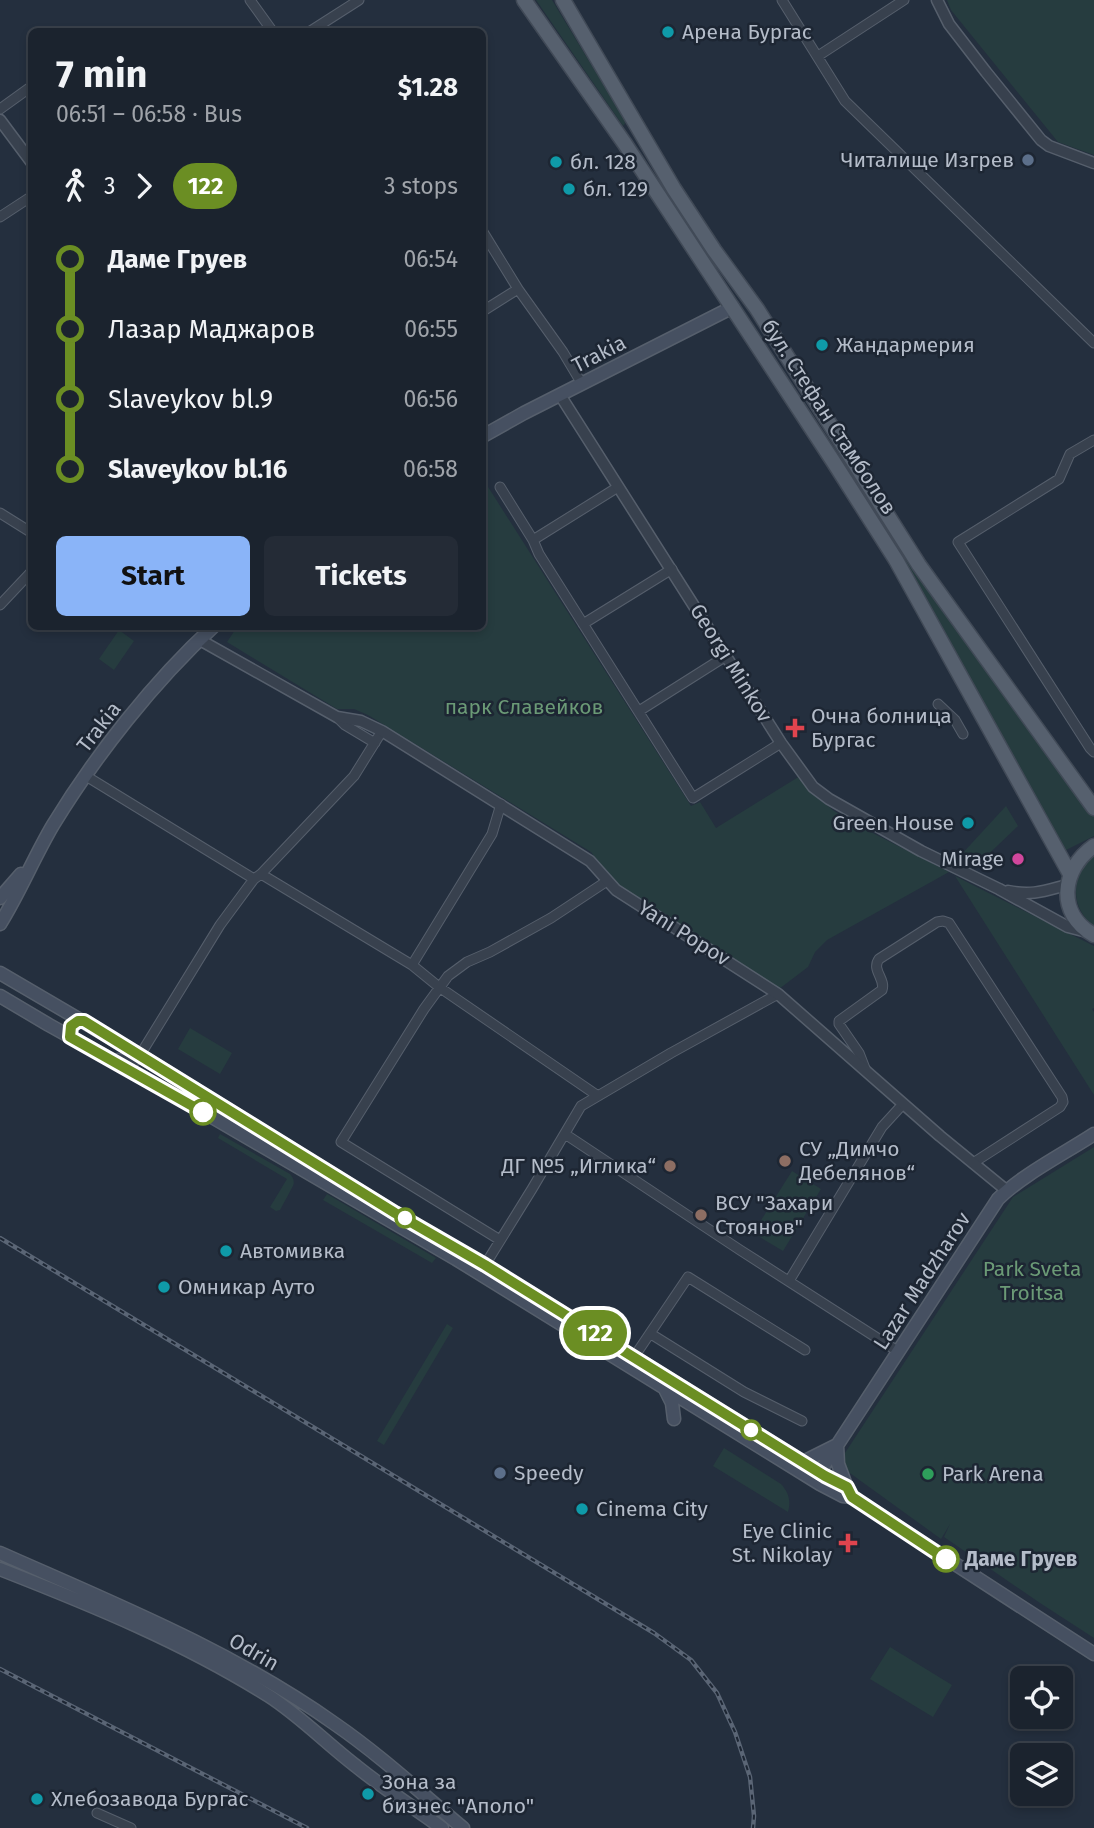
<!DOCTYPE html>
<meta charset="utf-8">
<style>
:root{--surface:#1b232e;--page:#242b36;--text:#f1f3f6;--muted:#a0a4aa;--line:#39404a;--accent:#8ab4f8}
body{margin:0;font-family:"Fira Sans",sans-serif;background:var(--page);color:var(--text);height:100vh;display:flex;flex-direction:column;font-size:26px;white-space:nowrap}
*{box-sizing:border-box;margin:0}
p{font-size:23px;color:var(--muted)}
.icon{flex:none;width:38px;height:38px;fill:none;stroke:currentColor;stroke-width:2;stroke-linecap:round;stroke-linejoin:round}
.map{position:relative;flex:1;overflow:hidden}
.panel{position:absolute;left:28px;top:28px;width:458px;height:602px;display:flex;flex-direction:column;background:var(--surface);border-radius:10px;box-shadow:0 4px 10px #0003,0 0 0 2px var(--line)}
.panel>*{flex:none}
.badge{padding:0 14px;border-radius:23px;font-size:24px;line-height:46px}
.fabs{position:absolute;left:1010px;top:1666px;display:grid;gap:14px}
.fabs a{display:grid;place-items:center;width:63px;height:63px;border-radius:10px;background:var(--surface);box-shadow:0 4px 10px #0003,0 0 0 2px var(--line);font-size:35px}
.map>.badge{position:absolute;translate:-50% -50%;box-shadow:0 0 0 4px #fff}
.legs{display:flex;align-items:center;gap:10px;height:77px;padding:0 28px;font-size:23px}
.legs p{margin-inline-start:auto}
.summary{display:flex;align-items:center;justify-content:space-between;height:119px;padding:0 28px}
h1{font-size:38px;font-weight:700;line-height:52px}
.button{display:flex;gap:14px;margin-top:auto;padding:14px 28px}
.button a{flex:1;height:80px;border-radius:10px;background:var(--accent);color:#111;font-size:28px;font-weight:700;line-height:80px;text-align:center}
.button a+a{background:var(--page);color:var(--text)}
ul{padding:0 28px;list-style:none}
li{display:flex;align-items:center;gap:24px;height:70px;font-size:26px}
li i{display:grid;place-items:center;width:10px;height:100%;margin:0 9px;background:currentColor}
li i::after{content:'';width:18px;height:18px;margin:-9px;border:5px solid;border-radius:50%;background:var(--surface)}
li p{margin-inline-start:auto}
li:first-child i{background:linear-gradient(#0000 50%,currentColor 0)}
li:last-child i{background:linear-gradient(currentColor 50%,#0000 0)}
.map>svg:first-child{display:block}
</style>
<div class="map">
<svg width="1094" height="1828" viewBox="0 0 1094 1828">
<rect width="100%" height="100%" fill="#242f3e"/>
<path fill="#263c3f" d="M536,0H552L626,122L623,126Z
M947,0H1094V155L1058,142L951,10Z
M483,479L691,806L700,802L716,828L800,776L812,793L834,811L859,826L949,872L827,940L815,952L808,967L779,989L613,881L591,852L368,715L354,709H337L227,642L237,627L483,626Z
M904,557L1094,813V836L1066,850L1061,849L901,559Z
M119,630L134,641L114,670L99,659Z
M1006,806L1018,826L975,867L960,856Z
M1094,856V926C1069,908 1071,874 1094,856Z
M955,876L1094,946V1008L1092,1009L1094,1012V1095Z
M190,1028L232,1053L220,1074L178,1049Z
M220,1134L290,1174C293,1178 295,1181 293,1186L280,1210L276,1211L270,1207L287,1179L218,1138Z
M1094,1147V1638L1040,1603L944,1537L950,1524L941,1539L847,1471L843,1456L1013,1197Z
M792,1171L821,1189L783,1251L753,1233Z
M327,1194L436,1258L432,1263L323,1200Z
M447,1324L453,1328L384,1445L377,1441Z
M724,1448L781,1484C789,1493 791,1501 788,1512L713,1466Z
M890,1647L952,1685L933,1717L870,1679Z"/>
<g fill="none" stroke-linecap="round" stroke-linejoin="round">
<g stroke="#565f6c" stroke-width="11">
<path id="minor" d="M250,0L273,32
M782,0L845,101L1094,343
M309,32L359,0
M818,56L904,0
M0,109L32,86
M0,217L32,196
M483,232L518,289
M483,311L518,289L563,352L582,384
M1094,440L1070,454L1059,479L958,542L1090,748L1094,752
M500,487L533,540L539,554L693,798L781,743
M0,513L32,533
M533,540L618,487
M0,605L32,571
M583,624L672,569
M938,704L955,720L963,734
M639,711L726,656
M337,717L345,725L375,743
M86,776L254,879
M261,874L412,965L439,987L598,1096
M412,965L492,834L501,804
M118,1058L133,1062L137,1060L220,925L254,879L261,874L354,776L382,731
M866,1071L859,1053L839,1024V1021L882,990C886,979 871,970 879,959L937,922L943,921L949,923L1062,1097L1063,1102L1060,1107L973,1163
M565,1134L740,1250L899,1352
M500,1240L341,1142L424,1009L448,976L467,962L490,952L551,918L607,881
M485,1265L532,1189L581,1106L671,1053L778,994
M789,1281L882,1127L903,1104
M651,1334L744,1392L802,1421
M634,1357L688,1277L805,1350
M97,1813L131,1828"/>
</g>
<g stroke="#565f6c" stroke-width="13">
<path id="tertiary" d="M937,0L949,24L986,72L1041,140L1049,146L1094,163
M0,120L32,163
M560,395L781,743L813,787L829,799L921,851L999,889L1068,927L1087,932
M200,640L337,717L361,721L382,731L590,861L616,890L778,994L940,1136L1006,1190
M1008,891C1032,896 1044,891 1067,885"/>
</g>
<g stroke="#565f6c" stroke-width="15">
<path id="secondary" d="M483,436L524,413L733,307
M0,898L21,874
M0,924C20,892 34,857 53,825C95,756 154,681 214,626
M0,973L128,1048L395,1213L485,1265L826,1476L847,1487
M0,996L49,1025L164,1089L456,1259L820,1484L843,1496L852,1497L1094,1654
M665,1389L672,1403L674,1419
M837,1445L838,1464L847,1488
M803,1462L837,1445
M817,1476L998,1199C1022,1175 1065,1153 1094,1134
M0,1553C115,1604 232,1651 335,1724C380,1755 421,1793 463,1828
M0,1569C92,1605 185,1643 269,1696C300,1716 326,1743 356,1766C383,1788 413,1807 442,1828"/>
</g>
<g stroke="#414a57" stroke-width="17">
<path id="primary" d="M524,0L625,144L833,461L896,560L1070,874
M563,0L674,189L714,250L757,309L919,565L1094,808
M1094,846C1061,869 1056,914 1094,935"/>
</g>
<use href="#minor" stroke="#38414e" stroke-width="9"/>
<use href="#tertiary" stroke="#38414e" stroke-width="10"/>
<use href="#secondary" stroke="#465061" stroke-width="12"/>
<use href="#primary" stroke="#56606e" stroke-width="14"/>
<g stroke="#5a6575" stroke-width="4.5">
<path id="rail" d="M0,1238L654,1633L691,1660L717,1693L735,1732L750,1777L754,1816L753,1828
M0,1669L307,1828"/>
</g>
<use href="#rail" stroke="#1d2633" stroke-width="2" stroke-dasharray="5" stroke-linecap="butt"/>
</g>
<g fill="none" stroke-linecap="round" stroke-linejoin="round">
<g stroke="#fff" stroke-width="16">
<path id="line-1" d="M203,1112L70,1037L71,1026L78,1021H84L395,1213L485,1265L825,1476L847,1487L852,1497L946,1559"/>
</g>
<use href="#line-1" stroke="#6b8e23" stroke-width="10"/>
</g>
<g fill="#0f9aa8" stroke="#1d2633" stroke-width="2.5">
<circle cx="668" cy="32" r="7"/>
<circle cx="556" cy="162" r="7"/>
<circle cx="569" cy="189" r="7"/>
<circle cx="822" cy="345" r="7"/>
<circle cx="968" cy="823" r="7"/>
<circle cx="226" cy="1251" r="7"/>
<circle cx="164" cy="1287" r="7"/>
<circle cx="582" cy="1509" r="7"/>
<circle cx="368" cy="1794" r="7"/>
<circle cx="37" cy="1799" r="7"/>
</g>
<g fill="#5c6f8a" stroke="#1d2633" stroke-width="2.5">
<circle cx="1028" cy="160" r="7"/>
<circle cx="500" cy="1473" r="7"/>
</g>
<g fill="#e0444e" stroke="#1d2633" stroke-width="2.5">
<path d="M791.5 717.5h7v7h7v7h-7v7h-7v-7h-7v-7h7z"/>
<path d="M844.5 1532.5h7v7h7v7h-7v7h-7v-7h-7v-7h7z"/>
</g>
<circle fill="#d1479c" stroke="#1d2633" stroke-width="2.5" cx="1018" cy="859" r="7"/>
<g fill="#fff" stroke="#6b8e23" stroke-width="3.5">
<circle cx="203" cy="1112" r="12"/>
<circle cx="405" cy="1218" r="9"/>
<circle cx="751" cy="1430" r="9"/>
<circle cx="946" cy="1559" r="12"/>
</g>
<g fill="#8d6e63" stroke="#1d2633" stroke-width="2.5">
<circle cx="785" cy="1161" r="7"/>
<circle cx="670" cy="1166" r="7"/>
<circle cx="701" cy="1215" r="7"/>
</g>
<circle fill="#2e9e5b" stroke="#1d2633" stroke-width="2.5" cx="928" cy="1474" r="7"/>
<g text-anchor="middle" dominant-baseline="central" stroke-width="5" stroke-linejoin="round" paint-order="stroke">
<g font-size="21" fill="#b4bcc9" stroke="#1d2633" text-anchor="start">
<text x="682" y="32">Арена Бургас</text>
<text x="1014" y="160" text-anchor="end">Читалище Изгрев</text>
<text x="570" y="162">бл. 128</text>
<text x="583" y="189">бл. 129</text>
<text x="836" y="345">Жандармерия</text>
<text x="811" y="716">Oчна болница<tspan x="811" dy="24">Бургас</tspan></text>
<text x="954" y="823" text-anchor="end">Green House</text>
<text x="1004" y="859" text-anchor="end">Mirage</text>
<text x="799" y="1149">СУ „Димчо<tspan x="799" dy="24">Дебелянов“</tspan></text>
<text x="656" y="1166" text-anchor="end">ДГ №5 „Иглика“</text>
<text x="715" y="1203">ВСУ "Захари<tspan x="715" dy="24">Стоянов"</tspan></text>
<text x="240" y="1251">Автомивка</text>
<text x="178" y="1287">Омникар Ауто</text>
<text x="514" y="1473">Speedy</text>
<text x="942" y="1474">Park Arena</text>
<text x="596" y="1509">Cinema City</text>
<text x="832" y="1531" text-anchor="end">Eye Clinic<tspan x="832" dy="24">St. Nikolay</tspan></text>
<text x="382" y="1782">Зона за<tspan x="382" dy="24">бизнес "Aполо"</tspan></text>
<text x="51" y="1799">Хлебозавода Бургас</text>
</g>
<g font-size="21" fill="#b4bcc9" stroke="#1d2633">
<text transform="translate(599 354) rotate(-27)">Trakia</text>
<text transform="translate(829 417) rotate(57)">бул. Стефан Стамболов</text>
<text transform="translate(731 663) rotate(58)">Georgi Minkov</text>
<text transform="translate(99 727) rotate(-52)">Trakia</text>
<text transform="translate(684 933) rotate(32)">Yani Popov</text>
<text transform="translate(922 1281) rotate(-57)">Lazar Madzharov</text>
<text transform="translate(254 1652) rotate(30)">Odrin</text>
</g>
<g font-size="21" fill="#6b9a76" stroke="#1d2633">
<text x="524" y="707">парк Славейков</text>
<text x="1032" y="1269">Park Sveta<tspan x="1032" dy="24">Troitsa</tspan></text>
</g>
<g font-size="21" font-weight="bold" fill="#b4bcc9" stroke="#1d2633" text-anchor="start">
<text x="965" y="1559">Даме Груев</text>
</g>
</g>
</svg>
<div class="fabs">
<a><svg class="icon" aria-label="locate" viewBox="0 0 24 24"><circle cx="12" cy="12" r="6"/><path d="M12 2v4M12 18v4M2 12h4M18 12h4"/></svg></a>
<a><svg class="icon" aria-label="layers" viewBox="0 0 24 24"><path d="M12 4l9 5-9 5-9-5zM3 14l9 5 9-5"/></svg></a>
</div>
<b class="badge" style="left:595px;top:1333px;background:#6b8e23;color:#fff">122</b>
<section class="panel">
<div class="summary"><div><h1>7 min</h1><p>06:51 – 06:58 · Bus</p></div><b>$1.28</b></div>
<div class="legs"><svg class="icon" aria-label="walk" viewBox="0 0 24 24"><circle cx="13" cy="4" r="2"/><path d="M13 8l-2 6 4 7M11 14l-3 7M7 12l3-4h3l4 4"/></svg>3<svg class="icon" aria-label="forward" viewBox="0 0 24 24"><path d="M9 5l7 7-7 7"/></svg><b class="badge" style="background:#6b8e23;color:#fff">122</b><p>3 stops</p></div>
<ul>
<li><i style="color:#6b8e23"></i><b>Даме Груев</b><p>06:54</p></li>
<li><i style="color:#6b8e23"></i><span>Лазар Маджаров</span><p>06:55</p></li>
<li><i style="color:#6b8e23"></i><span>Slaveykov bl.9</span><p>06:56</p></li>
<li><i style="color:#6b8e23"></i><b>Slaveykov bl.16</b><p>06:58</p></li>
</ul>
<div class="button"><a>Start</a><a>Tickets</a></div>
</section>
</div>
